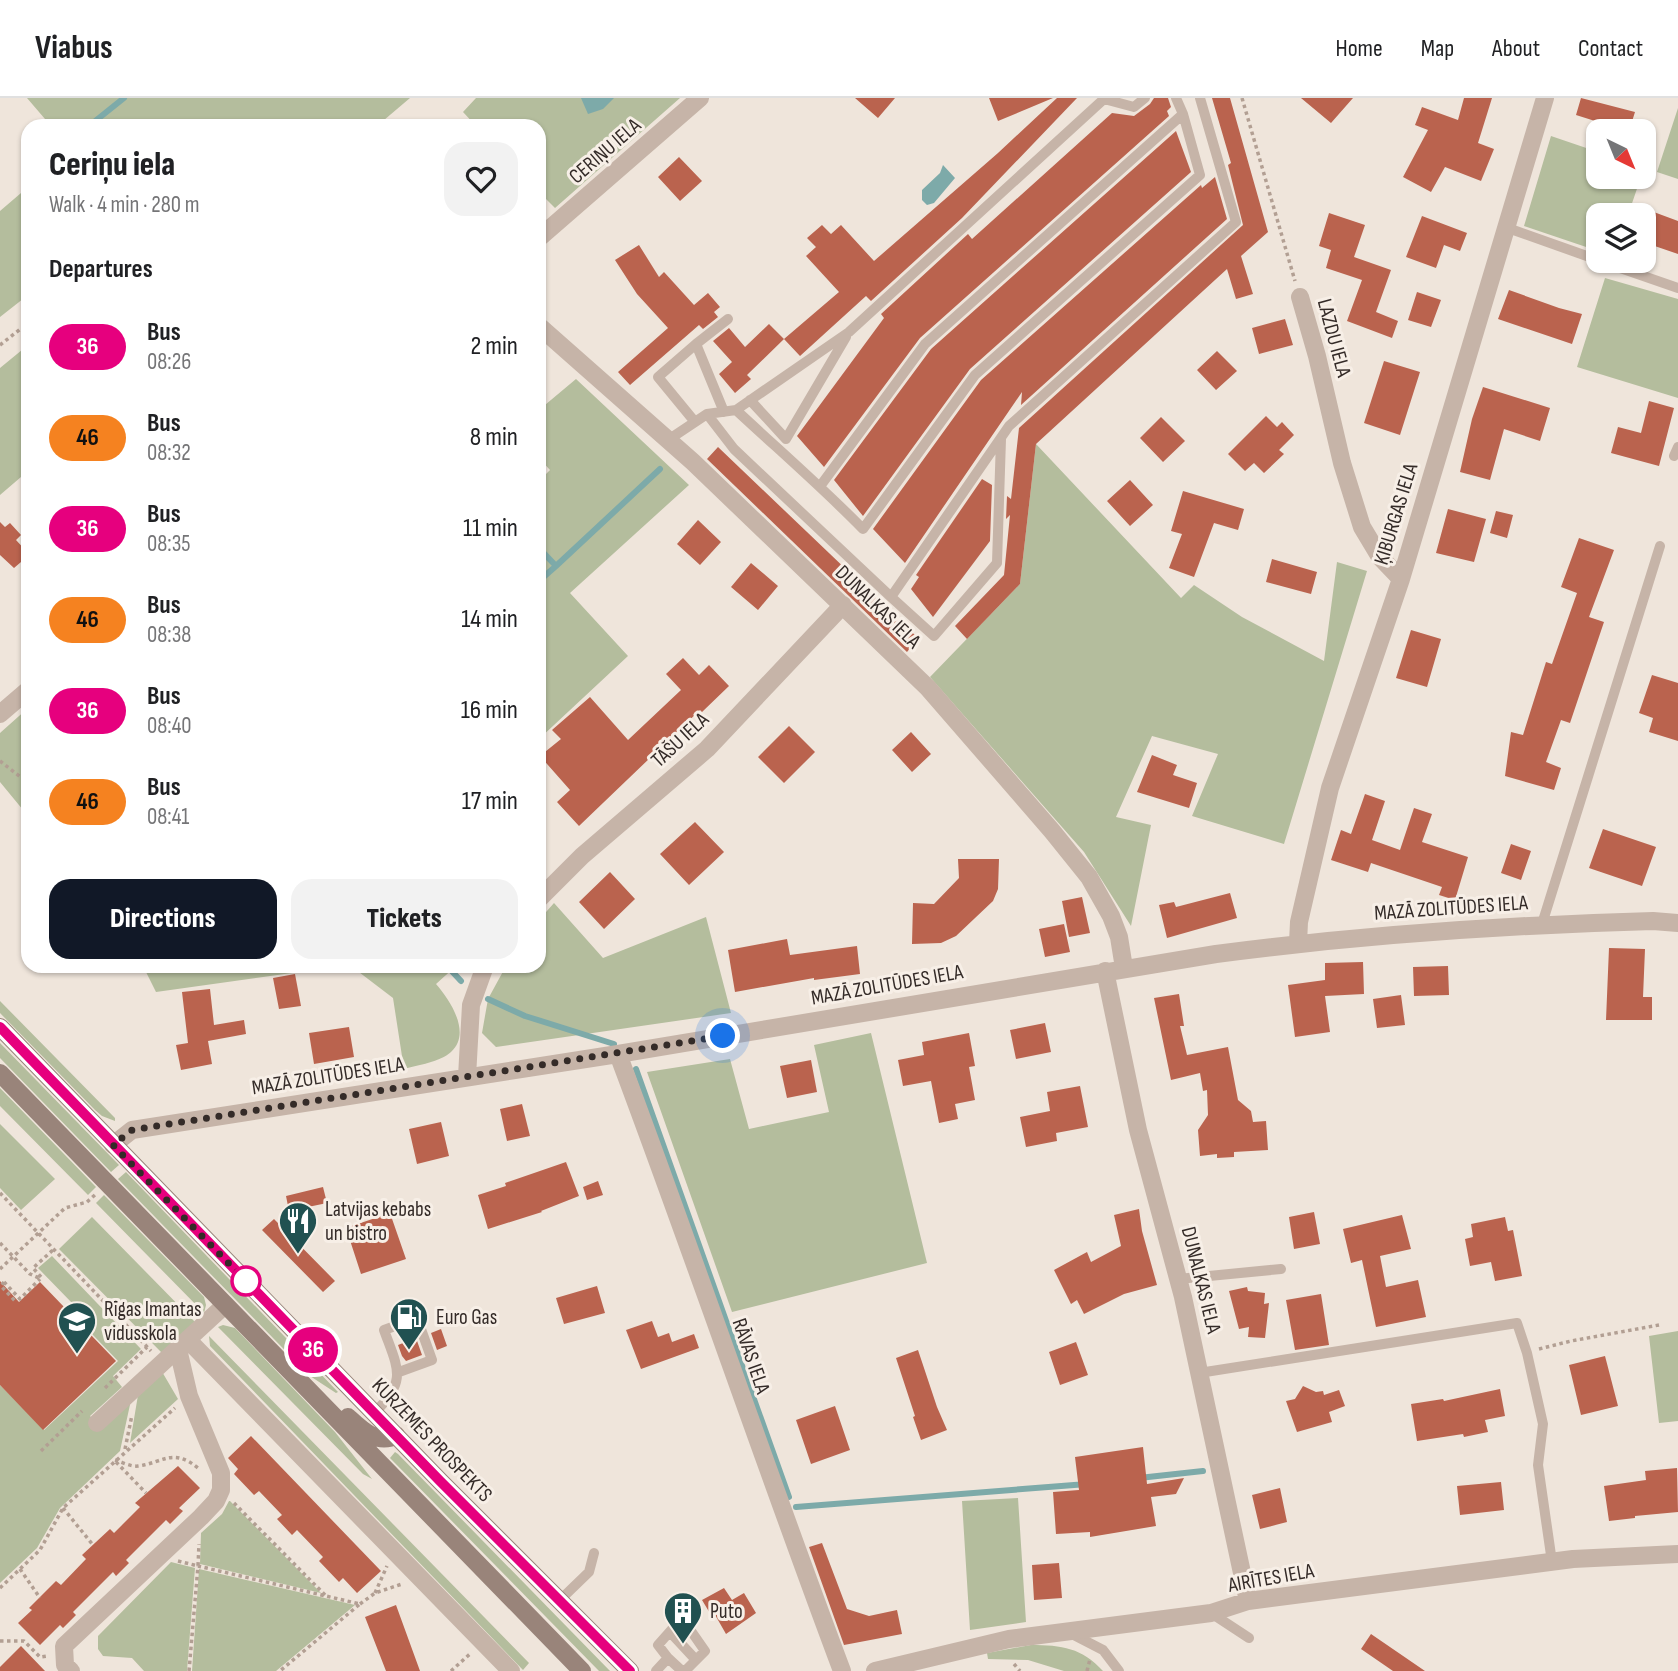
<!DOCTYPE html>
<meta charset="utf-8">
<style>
:root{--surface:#fff;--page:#f2f2f2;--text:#202124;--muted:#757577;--line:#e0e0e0;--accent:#111827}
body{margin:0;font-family:"Sofia Sans Condensed",sans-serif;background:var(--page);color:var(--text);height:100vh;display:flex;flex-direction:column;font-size:26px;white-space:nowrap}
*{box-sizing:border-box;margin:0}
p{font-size:23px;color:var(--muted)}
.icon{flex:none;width:38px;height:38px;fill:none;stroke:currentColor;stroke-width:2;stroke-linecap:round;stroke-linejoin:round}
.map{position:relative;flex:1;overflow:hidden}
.panel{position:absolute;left:21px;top:21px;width:525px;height:854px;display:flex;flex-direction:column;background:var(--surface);border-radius:21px;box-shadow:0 2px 5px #0004}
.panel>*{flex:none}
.badge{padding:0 14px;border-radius:23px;font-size:24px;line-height:46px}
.needle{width:46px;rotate:137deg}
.tools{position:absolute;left:1586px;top:21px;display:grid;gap:14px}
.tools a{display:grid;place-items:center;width:70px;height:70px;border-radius:14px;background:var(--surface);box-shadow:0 2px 5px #0004;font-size:35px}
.you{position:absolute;width:35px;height:35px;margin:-18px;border:5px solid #fff;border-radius:50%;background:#1a73e8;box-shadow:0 0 0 10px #1a73e833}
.map>.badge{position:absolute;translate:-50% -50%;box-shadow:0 0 0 4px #fff}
h2{padding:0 28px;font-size:26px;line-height:63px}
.round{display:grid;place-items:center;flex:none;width:74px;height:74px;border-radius:21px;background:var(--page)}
.overview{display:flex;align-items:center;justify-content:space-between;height:119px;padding:0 28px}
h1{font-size:33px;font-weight:800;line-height:52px}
.cta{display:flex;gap:14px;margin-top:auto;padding:14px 28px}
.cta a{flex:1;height:80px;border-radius:21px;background:var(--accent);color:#fff;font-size:28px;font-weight:800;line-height:80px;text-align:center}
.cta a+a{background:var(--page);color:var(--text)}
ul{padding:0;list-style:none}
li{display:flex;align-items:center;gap:21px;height:91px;padding:0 28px}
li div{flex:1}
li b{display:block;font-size:26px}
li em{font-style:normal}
li .badge{min-width:77px;font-weight:700;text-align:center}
header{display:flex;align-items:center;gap:42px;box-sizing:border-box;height:98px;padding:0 35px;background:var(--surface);border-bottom:2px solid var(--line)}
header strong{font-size:33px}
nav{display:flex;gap:38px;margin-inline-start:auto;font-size:24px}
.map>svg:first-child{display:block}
</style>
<header>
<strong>Viabus</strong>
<nav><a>Home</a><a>Map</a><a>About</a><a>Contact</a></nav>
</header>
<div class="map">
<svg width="1678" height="1573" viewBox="0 0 1678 1573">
<rect width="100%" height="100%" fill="#efe5db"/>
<path fill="#b4bd9d" d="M27,0H410L377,28H258L252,22L244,28H51Z
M476,0H680L555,110L539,94V28H476L463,14Z
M1678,10V81L1657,74Z
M1551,38L1598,54V79H1641L1628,117H1598V153L1524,128Z
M28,89V197L0,219V113Z
M1605,180L1678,201V300L1577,269Z
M28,247V373L0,397V270Z
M576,281L689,387L570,495L628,558L539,641V383L550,372L539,360V312Z
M1036,346L1181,500L1194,487L1242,519L1324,563L1337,464L1367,473L1284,746L1192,718L1218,656L1152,638L1116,719L1151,727L1131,828L1084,754L930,579L1020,486Z
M28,610V718L0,684V635Z
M554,805L603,860L706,819L731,915L496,949L482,935L488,901L506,868H539V822Z
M143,868H343L156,894Z
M351,868H456L436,886C450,902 472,935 451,954C440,964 418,967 404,971L393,900Z
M0,903L115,1020V1023L102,1018L95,1012L0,915Z
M871,935L927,1165L732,1214L647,974L730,961L749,1031L829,1014L814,947Z
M0,945L119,1067L111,1074L0,960Z
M0,990L96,1089L88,1097L0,1008Z
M0,1026L55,1081L21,1112L0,1090Z
M126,1074L338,1294L336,1295L310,1278L118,1081Z
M104,1097L204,1199L206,1207L204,1215L96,1105Z
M92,1119L195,1224L162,1255L59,1151Z
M52,1158L141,1251L113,1278L122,1289L90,1318L102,1330L131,1302L120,1353L60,1410L37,1450L0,1485V1287L44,1332L118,1263L68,1211L73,1206L38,1170Z
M223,1227L235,1230L335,1334L372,1381L363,1376L218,1229Z
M1678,1233V1323L1659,1325L1649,1238Z
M209,1238L529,1565L523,1572L210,1248Z
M161,1272L178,1301L130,1345L139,1291Z
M395,1354L398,1356L610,1573H599L390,1360Z
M1018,1400L1026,1524L970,1532L962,1403Z
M229,1403H230L321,1495L200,1466L201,1435L222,1416Z
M171,1464L195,1470L187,1573H144L132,1560L103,1558L98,1551V1538Z
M199,1471L355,1507L276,1573H192Z
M1031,1547C1062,1547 1082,1550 1103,1573H1064L1028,1562L988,1561L987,1555Z"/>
<path fill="#7daaa9" d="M581,0H614L603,11L588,16Z
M943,67L955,80L934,105L927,107L922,102V92L940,75Z"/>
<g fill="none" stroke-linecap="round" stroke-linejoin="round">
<path stroke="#7daaa9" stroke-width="6" d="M89,28L124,0
M539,450L556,468L539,483
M556,468L660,371
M447,868L461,883
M488,901L525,918L614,946
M636,971L789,1399
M1139,1380L1203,1373
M796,1409L1087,1386"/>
</g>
<path fill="#ba634e" d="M855,0H895L878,20Z
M989,0H1053L998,23Z
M1057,0H1077L962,120L871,203L866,198L800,258L784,241L839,194L806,158L816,149L807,140L822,127L831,136L841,127L874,163L998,55Z
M1154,0H1168L1171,9L1167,13L1169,18L920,240L824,369L797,338L884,220L881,216L968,136L972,141L1112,15L1134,18L1150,6Z
M1212,0H1230L1268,134L1241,158L1253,196L1236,201L1227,171L1036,346L1020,486L967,541L955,528L1004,477L1010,417L1006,421L1007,398L1011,401L1019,330L1243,127L1228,67L1231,65Z
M1301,0H1353L1331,25Z
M1464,0H1492L1478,45L1494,51L1481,83L1445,69L1431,94L1403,79L1428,32L1415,27L1422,9L1458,22Z
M1581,0L1635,14L1629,33H1602L1593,30L1595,23L1576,17Z
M1176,33L1191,74L970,271L863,418L834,382L931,251Z
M679,59L702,83L680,103L658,79Z
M1215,79L1227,121L1021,307L1022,294L905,465L873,431L981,282L1201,87L1202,90Z
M1643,110L1678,123V156L1643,144Z
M1329,115L1365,127L1354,159L1391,172L1376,214L1398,223L1392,240L1347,223L1362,182L1326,170L1331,152L1319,148Z
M1422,118L1467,135L1460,153L1444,147L1436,170L1406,159Z
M639,147L659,179L664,174L694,207L708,195L720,209L714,214L718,219L703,231L699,227L630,287L618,274L668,230L637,196L615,162Z
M1509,192L1559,210L1582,216L1572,246L1498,221Z
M1417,194L1441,202L1431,229L1408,222Z
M1285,221L1293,247L1259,256L1252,230Z
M769,226L784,241L747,277L751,281L735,295L719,276L732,264L713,243L729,230L745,249Z
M1217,253L1237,273L1216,292L1197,272Z
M1384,263L1420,274L1400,337L1364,325Z
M1483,289L1550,310L1540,343L1504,331L1490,382L1460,374L1472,321Z
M1649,303L1674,310L1659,368L1611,355L1618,329L1641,335Z
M1266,318L1277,329L1282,324L1294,337L1279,352L1284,356L1264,375L1254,365L1245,373L1228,356Z
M1161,319L1185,343L1163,364L1140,340Z
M718,349L918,540L907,554L707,361Z
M982,381L992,387L990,443L933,519L911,491L919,479L916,477Z
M1130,382L1153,407L1130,428L1107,403Z
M1183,393L1244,411L1238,432L1214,425L1194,479L1169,470L1182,436L1171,433Z
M1448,411L1486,421L1474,464L1436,455Z
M1496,413L1513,417L1507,440L1490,435Z
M698,422L721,444L700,467L677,446Z
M0,424L5,429L10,425L21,437L16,442L28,455V458L14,470L0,457Z
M1579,440L1614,452L1589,519L1604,524L1570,625L1561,622L1546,664L1561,670L1554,692L1505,678L1511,634L1523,637L1546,564L1552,566L1577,495L1561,489Z
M1272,461L1317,474L1311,496L1266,484Z
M751,465L778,488L758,512L731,489Z
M1411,532L1441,541L1427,589L1396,580Z
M683,560L699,577L709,567L729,588L702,614L700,612L579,728L557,704L570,692L540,658L561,641L552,632L590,599L628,642L681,592L666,576Z
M1652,577L1678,585V643L1649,634L1653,620L1639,615Z
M789,628L815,654L784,685L758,659Z
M911,634L931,656L912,674L892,652Z
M1152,657L1177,667L1173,677L1197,685L1189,710L1137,694Z
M1365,696L1385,703L1372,742L1400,752L1414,710L1432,716L1422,744L1468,759L1455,802L1439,797L1442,789L1371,765L1368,774L1331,762L1341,732L1351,736Z
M695,724L724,754L689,787L660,756Z
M1603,731L1656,749L1642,788L1589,770Z
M1511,746L1531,753L1521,782L1501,775Z
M958,761H999L998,791L993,803L956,838L941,845L912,846L913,805L934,806L959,780Z
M610,774L635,801L604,831L579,804Z
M1230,795L1237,820L1167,840L1159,807L1174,804L1176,809Z
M1082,799L1090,835L1069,839L1062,803Z
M1064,826L1070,854L1045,859L1039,831Z
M787,841L790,857L857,848L860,876L814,882V880L735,894L728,852Z
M1609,850L1645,851L1643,899H1652V922H1606Z
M1363,864L1364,896L1325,898L1330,934L1295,939L1288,887L1325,882V865Z
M1448,868L1449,897L1414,898L1413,869Z
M295,876L301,908L279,911L273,880Z
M210,891L214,927L244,922L246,936L208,943L212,966L181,972L176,947L188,945L182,894Z
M1179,896L1184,928H1180L1187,957L1228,949L1238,1002L1251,1013L1253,1024L1266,1023L1268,1052L1234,1054V1059L1217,1060V1056L1200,1058L1198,1032L1208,1017L1207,992L1203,993L1200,975L1171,982L1154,900Z
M1401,897L1405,927L1377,930L1373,901Z
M1045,925L1051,954L1016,961L1010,932Z
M349,929L354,959L314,966L309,935Z
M969,935L975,968L969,969L975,1002L955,1006L958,1021L939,1025L931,983L903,988L898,962L924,957L922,944Z
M811,962L817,994L787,1000L780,968Z
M1080,988L1088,1029L1056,1035L1057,1043L1026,1049L1020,1019L1050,1013L1047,994Z
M522,1006L530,1038L507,1043L500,1011Z
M441,1024L449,1058L417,1066L409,1031Z
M566,1064L579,1098L541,1113L542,1114L488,1131L478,1097L506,1088L505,1085Z
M598,1083L603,1097L587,1102L583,1089Z
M323,1089L327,1105L289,1113L286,1098Z
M1139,1111L1142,1133L1157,1187L1124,1196L1084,1216L1077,1202L1071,1206L1054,1172L1087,1154L1091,1164L1121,1148L1114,1117Z
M1314,1114L1320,1146L1294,1151L1289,1119Z
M390,1115L406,1161L361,1176L346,1130Z
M1402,1117L1411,1151L1380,1158L1386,1189L1418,1182L1426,1219L1376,1229L1362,1162L1351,1165L1343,1131Z
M1505,1119L1508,1133L1513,1132L1522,1178L1495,1183L1491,1164L1470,1168L1465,1141L1473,1139L1471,1126Z
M274,1121L335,1183L323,1194L262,1132Z
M0,1183L19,1204L40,1184L116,1263L43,1332L0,1287Z
M597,1188L605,1215L564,1226L556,1200Z
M1247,1189L1248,1193L1265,1195L1264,1206L1269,1205L1265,1240L1248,1239L1249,1229L1239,1231L1229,1193Z
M1321,1196L1329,1247L1295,1252L1286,1202Z
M652,1223L658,1239L669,1235L672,1244L694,1236L699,1250L641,1271L626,1232Z
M441,1231L447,1248L437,1252L431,1235Z
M416,1240L422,1257L406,1263L402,1258L398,1247Z
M1076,1244L1088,1277L1060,1287L1049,1254Z
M918,1252L937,1309L947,1332L921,1342L913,1319L915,1318L896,1260Z
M1605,1258L1618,1308L1581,1317L1569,1267Z
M1303,1288L1316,1294L1323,1293L1324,1297L1339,1292L1345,1308L1329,1314L1332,1324L1297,1334L1286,1303L1295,1301Z
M1500,1291L1505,1318L1485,1322L1488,1334L1464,1339L1463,1336L1417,1343L1411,1306L1443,1301L1444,1303Z
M835,1308L850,1352L811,1366L796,1322Z
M251,1338L381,1473L357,1495L343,1480L339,1484L319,1463L323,1459L297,1432L292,1437L277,1421L282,1417L259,1393L254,1397L234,1376L238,1371L228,1360Z
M1143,1349L1147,1386L1184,1380L1176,1396L1151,1399L1156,1428L1090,1439V1434L1056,1436L1053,1394L1079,1392L1075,1359Z
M178,1368L200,1390L179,1410L183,1413L170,1426L166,1422L126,1462L129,1465L116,1478L113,1474L73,1514L76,1517L63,1530L60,1527L40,1547L18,1525L32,1512L29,1510L56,1483L61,1487L86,1461L82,1457L110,1431L114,1435L140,1409L135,1405Z
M1677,1370L1678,1414L1635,1418V1420L1609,1423L1604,1388L1646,1382L1645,1373Z
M1501,1384L1504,1412L1460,1417L1457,1388Z
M1280,1390L1287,1424L1260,1431L1252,1397Z
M822,1445L847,1511L869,1518L897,1512L902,1536L844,1547L809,1449Z
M1059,1465L1062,1500L1034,1502L1032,1467Z
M724,1490L732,1502L744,1495L756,1515L726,1536L714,1515L711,1517L702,1502Z
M396,1507L420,1573H386L365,1519Z
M1371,1536L1425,1573H1393L1361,1551Z
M21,1548L45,1573H0V1569Z"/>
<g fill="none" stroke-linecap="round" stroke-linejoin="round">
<path stroke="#b29f93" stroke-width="3.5" stroke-dasharray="3.5 3.5" stroke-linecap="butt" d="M1242,0L1295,183
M0,247L28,225
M0,663L28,685
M0,1095L151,1253
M0,1145L30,1176L39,1180L41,1179
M0,1171L65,1110L87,1104L96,1096
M41,1179L33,1170L54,1151
M4,1184L20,1201L40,1181
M4,1184L1,1188L16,1204
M1539,1251L1571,1243L1659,1227
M105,1290L147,1249
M125,1351L132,1317
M41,1353L82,1313
M115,1362C122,1364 131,1369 138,1368C163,1365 172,1349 198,1370
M116,1364L146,1395
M234,1405L325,1497
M63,1410L93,1447
M178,1463L198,1468L199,1446
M20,1471L40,1500
M0,1490L40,1452L63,1410L175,1310
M375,1495L387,1468
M360,1506L375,1495L402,1486
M0,1543H24L40,1559L47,1558
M1014,1566L1020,1573
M189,1573L198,1468L360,1506L280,1573
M451,1573L471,1555
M1087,1573L1090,1561"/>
<path stroke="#c6b4a8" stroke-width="10" d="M1104,1L1134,9L1145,0
M1505,129L1598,162
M1600,163L1678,190
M750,302L786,341L846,239
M736,312C779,352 823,390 863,431L975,277L1200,77L1183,16
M724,314L696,246L728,221
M707,316L734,351L891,499L1009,328L1236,124L1200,0
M695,324L658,279L696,246
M668,342L707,316L736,312L849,234L1105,0
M1674,358L1678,349
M821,387L925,246L1183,16L1176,0
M891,499L934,538L997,465L1001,341
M1542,826L1660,448
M1178,1181L1281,1171
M1199,1275L1517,1225L1527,1255L1543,1326L1538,1367L1552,1464
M374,1315C408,1283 398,1271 384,1232L417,1220L432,1262L399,1274
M559,1503L589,1474L594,1455
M1211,1515L1249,1540
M670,1534L696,1562
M1072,1536L1103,1552L1119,1573
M668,1560L658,1547L682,1520L705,1553L685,1573
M656,1573L668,1560L682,1573"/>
<path stroke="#c6b4a8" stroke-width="18" d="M539,140L700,0
M1300,199L1317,258L1342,365L1362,429L1380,459L1401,481
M539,228L693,364L928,590L1052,733L1089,779L1111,818L1119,839L1124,870
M0,616L28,592
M539,801L582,758L707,651L843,507
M1298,845L1299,824L1330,690L1401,481L1545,0
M1105,873L1138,1032L1183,1199L1248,1503
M618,956C695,1161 765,1368 842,1573
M467,979L471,907L485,868
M113,1047L132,1032L618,956L1216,856C1361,837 1507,827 1653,823L1678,825
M188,1242L511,1573
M97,1325L225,1207
M71,1573L65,1567L64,1548L201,1419L216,1403L221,1392V1375L189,1298L178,1251
M875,1573L1009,1541L1211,1515L1248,1503L1573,1461L1678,1456"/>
<path stroke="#99847a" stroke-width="18" d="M0,929L440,1383L630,1573
M0,975L582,1573
M348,1319C361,1331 378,1348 396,1337"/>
</g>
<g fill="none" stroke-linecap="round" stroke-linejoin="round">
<g stroke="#fff" stroke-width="16">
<path id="line" d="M0,929L440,1383L630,1573"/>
</g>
<use href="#line" stroke="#e6007e" stroke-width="10"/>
<path stroke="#342b28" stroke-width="7" stroke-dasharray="0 12.6" d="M246,1183L113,1047L132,1032L723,938"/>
</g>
<defs>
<g id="restaurant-pin" transform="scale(2.0125)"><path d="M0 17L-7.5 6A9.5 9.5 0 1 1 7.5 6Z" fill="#215151" stroke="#f7efe7"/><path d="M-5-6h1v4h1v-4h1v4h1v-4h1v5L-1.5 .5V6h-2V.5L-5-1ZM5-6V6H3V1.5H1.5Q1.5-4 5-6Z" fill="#fff"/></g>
<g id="fuel-pin" transform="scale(2.0125)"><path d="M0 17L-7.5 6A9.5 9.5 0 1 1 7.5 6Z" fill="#215151" stroke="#f7efe7"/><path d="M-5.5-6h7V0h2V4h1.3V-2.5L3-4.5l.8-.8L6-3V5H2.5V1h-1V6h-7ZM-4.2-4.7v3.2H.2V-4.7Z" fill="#fff"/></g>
<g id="school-pin" transform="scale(2.0125)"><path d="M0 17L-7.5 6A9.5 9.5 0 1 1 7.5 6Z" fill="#215151" stroke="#f7efe7"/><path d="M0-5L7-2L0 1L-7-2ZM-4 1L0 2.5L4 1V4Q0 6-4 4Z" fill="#fff"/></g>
<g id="building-pin" transform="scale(2.0125)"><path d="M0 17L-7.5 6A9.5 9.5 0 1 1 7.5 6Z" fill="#215151" stroke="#f7efe7"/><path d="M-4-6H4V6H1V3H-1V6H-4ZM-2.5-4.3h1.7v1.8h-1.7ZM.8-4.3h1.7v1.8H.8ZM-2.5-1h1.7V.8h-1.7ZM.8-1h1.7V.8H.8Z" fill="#fff"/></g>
</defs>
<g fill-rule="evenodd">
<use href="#restaurant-pin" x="298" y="1123"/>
<use href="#fuel-pin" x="409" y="1219"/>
<use href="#school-pin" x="77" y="1223"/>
<use href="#building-pin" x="683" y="1513"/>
</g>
<circle fill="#fff" stroke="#e6007e" stroke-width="3.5" cx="246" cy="1183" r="14"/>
<g text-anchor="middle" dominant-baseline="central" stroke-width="6" stroke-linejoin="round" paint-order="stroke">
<g font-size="21" fill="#342b28" stroke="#f7efe7">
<text transform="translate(605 53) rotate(-41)">CERIŅU IELA</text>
<text transform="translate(1334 240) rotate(75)">LAZDU IELA</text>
<text transform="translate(1396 416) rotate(-73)">ĶIBURGAS IELA</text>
<text transform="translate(878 509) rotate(44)">DUNALKAS IELA</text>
<text transform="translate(680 642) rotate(-43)">TĀŠU IELA</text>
<text transform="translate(1451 810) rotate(-4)">MAZĀ ZOLITŪDES IELA</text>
<text transform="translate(887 887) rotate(-10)">MAZĀ ZOLITŪDES IELA</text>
<text transform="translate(328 978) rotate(-9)">MAZĀ ZOLITŪDES IELA</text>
<text transform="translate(1201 1182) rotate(76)">DUNALKAS IELA</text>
<text transform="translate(751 1258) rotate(71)">RĀVAS IELA</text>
<text transform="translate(432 1342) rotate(46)">KURZEMES PROSPEKTS</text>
<text transform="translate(1271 1480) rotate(-10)">AIRĪTES IELA</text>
</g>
<g font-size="21" fill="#342b28" stroke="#f7efe7" text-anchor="start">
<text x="325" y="1111">Latvijas kebabs<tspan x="325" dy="24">un bistro</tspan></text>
<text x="104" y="1211">Rīgas Imantas<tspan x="104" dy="24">vidusskola</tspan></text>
<text x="436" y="1219">Euro Gas</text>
<text x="710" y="1513">Puto</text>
</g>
</g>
</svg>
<div class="tools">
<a><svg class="needle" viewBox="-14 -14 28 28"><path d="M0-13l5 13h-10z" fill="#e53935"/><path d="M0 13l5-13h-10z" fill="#757577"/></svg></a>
<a><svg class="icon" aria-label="layers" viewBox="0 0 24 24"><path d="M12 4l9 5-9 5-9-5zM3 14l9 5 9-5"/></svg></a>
</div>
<div class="you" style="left:723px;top:938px"></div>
<b class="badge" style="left:313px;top:1252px;background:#e6007e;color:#fff">36</b>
<section class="panel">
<div class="overview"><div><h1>Ceriņu iela</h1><p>Walk · 4 min · 280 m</p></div><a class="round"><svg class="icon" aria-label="heart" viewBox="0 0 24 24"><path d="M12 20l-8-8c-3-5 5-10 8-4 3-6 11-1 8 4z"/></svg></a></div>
<h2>Departures</h2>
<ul>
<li><span class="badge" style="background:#e6007e;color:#fff">36</span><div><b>Bus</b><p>08:26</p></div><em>2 min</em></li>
<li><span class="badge" style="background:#f58220;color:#111">46</span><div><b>Bus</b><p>08:32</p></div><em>8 min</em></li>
<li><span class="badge" style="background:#e6007e;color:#fff">36</span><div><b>Bus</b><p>08:35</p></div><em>11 min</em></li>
<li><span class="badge" style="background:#f58220;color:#111">46</span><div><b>Bus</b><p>08:38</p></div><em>14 min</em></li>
<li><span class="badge" style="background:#e6007e;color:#fff">36</span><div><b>Bus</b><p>08:40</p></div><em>16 min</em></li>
<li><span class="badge" style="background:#f58220;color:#111">46</span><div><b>Bus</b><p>08:41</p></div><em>17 min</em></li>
</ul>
<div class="cta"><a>Directions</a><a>Tickets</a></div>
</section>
</div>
